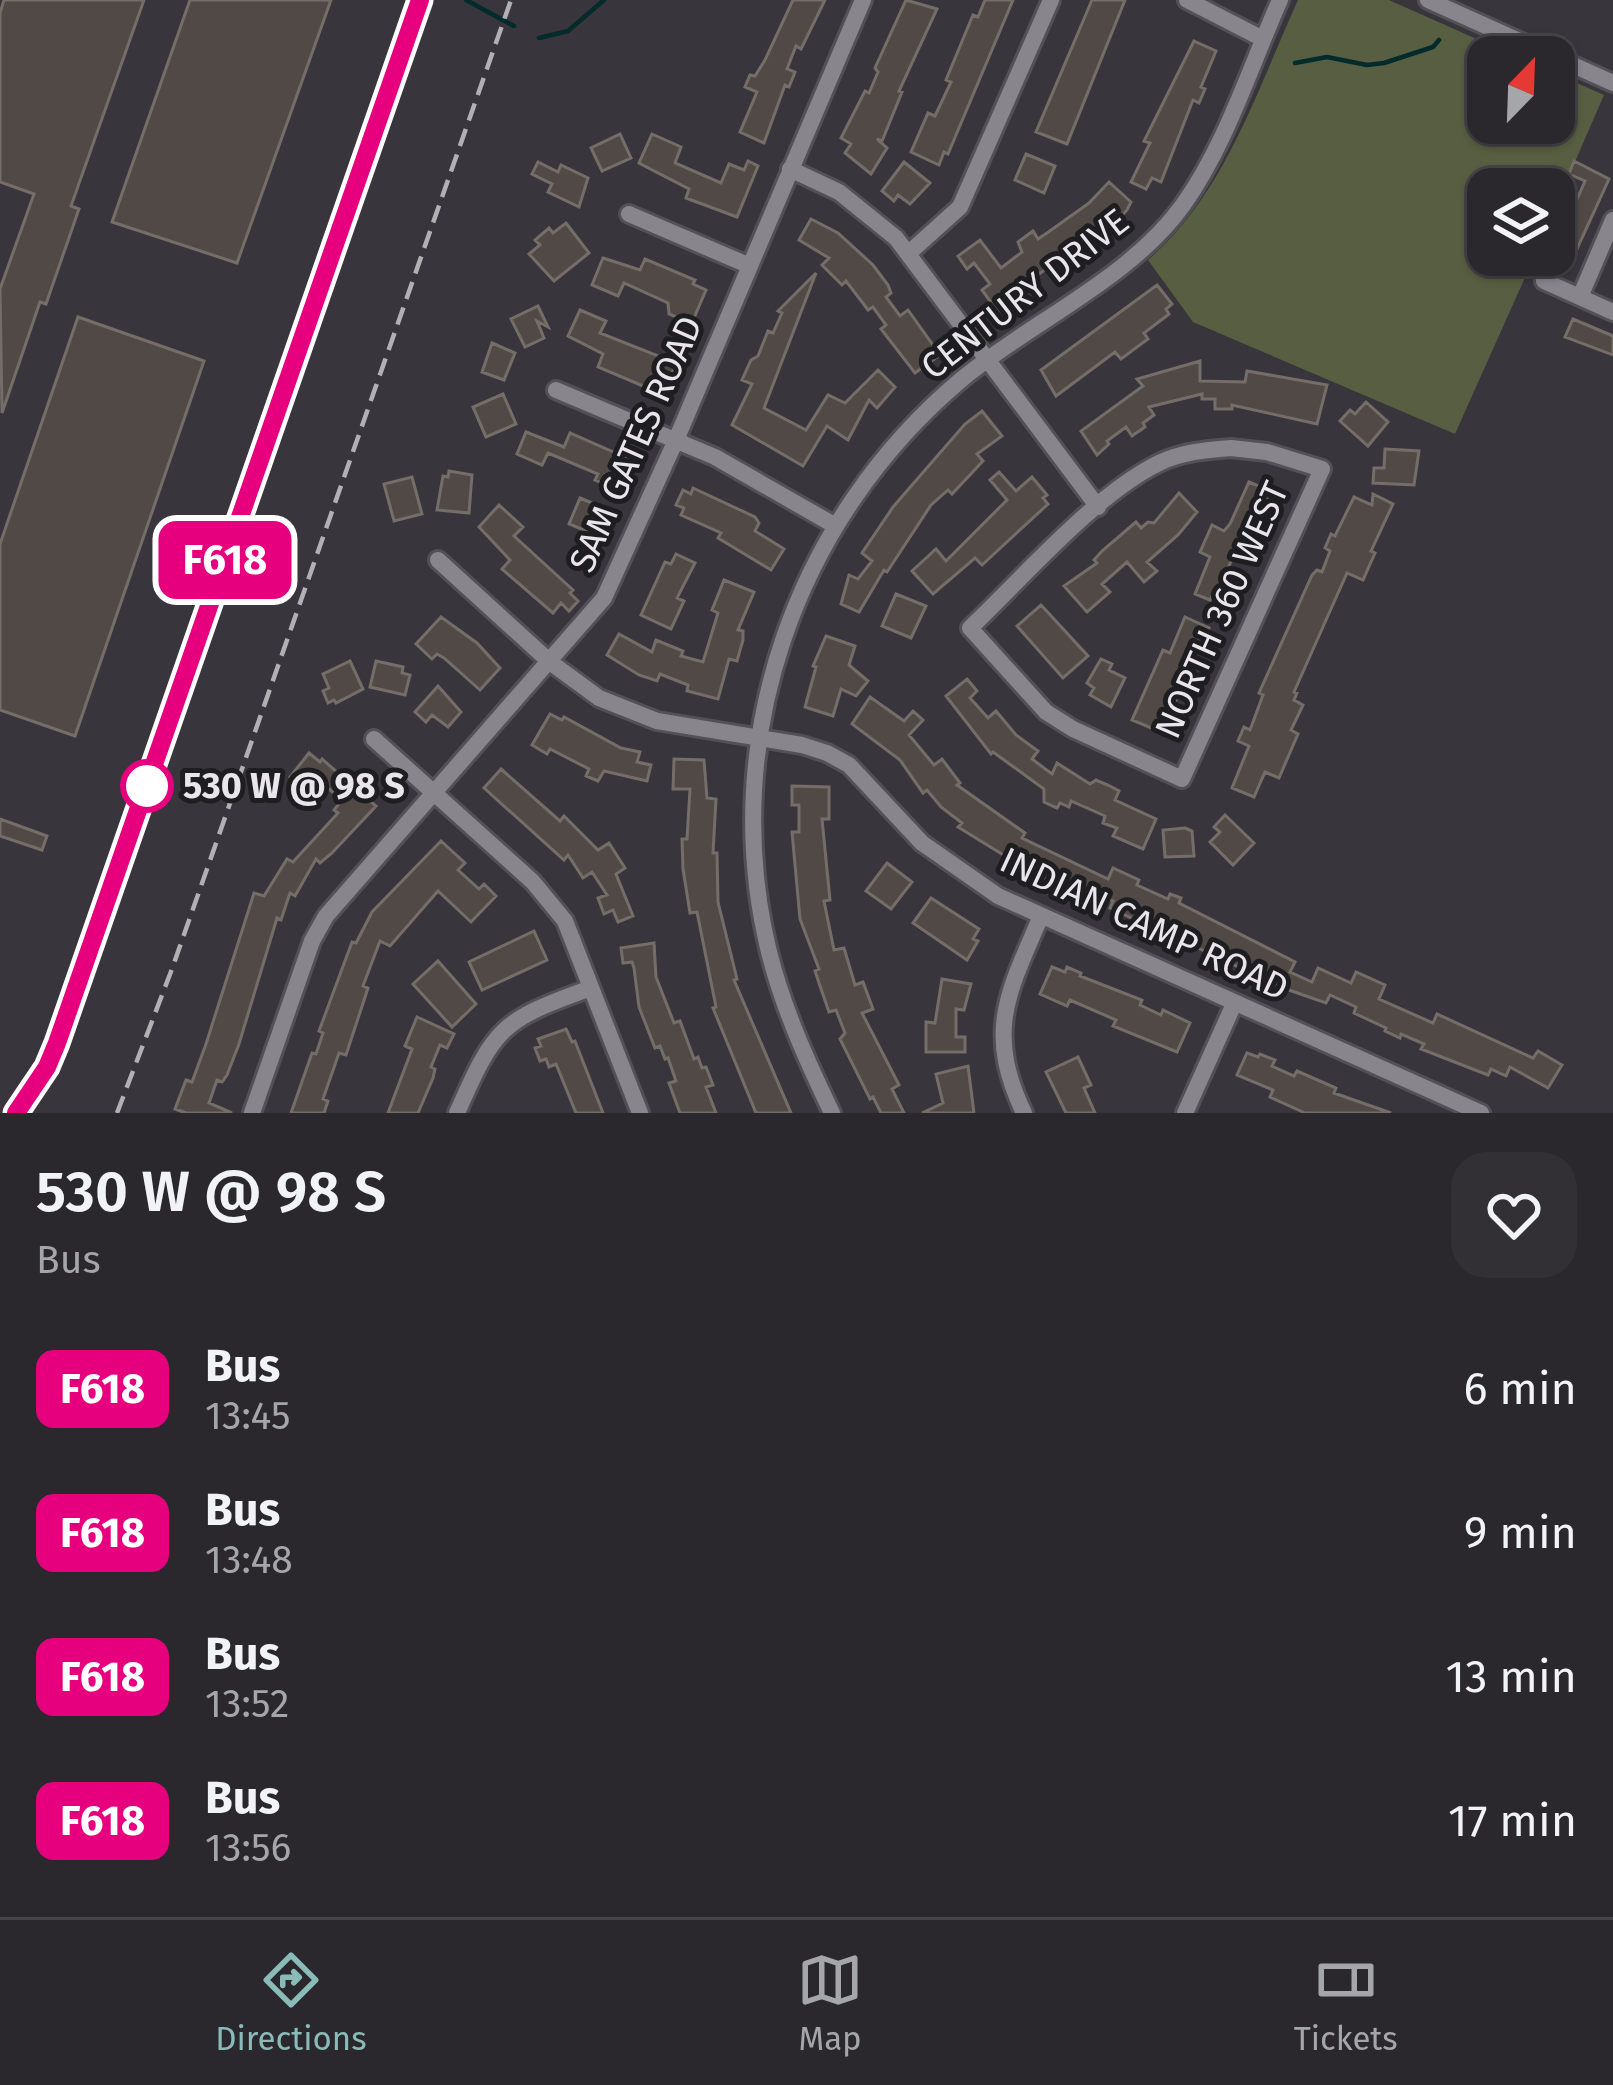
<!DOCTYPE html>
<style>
:root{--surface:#2a282d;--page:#323035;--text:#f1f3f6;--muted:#a5a6aa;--line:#464449;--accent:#8bbbb9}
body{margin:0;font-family:"Fira Sans",sans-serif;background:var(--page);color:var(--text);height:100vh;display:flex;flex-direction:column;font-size:45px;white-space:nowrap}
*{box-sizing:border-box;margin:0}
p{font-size:39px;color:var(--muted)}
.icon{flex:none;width:66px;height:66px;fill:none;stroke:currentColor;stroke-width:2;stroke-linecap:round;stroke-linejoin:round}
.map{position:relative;height:1113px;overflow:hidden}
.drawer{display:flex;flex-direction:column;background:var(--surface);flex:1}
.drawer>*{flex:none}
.badge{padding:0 24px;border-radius:18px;font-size:42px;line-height:78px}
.needle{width:78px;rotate:23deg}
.controls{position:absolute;left:1467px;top:36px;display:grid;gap:24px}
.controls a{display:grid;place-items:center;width:108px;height:108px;border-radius:24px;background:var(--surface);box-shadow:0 3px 9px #0004,0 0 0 3px var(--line);font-size:60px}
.map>.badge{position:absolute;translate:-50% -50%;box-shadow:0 0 0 6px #fff}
.round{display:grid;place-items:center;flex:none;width:126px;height:126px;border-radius:36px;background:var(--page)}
.summary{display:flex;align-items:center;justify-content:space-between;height:204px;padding:0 36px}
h1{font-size:57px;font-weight:600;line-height:90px}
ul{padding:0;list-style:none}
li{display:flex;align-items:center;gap:36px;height:144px;padding:0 36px}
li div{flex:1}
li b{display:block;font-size:45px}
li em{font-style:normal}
li .badge{min-width:132px;font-weight:700;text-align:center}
.tab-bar{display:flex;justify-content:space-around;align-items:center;height:168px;border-top:3px solid var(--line);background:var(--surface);font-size:33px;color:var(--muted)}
.tab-bar a{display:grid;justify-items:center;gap:6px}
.tab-bar .active{color:var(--accent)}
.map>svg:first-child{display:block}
</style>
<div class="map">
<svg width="1613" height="1113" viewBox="0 0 1613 1113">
<rect width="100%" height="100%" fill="#38353c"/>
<path fill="#585e41" d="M1298,0H1389L1517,57H1488V123H1554V73L1604,95L1554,210V189H1488V255H1535L1455,434L1193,322L1148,260C1225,194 1257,90 1298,0Z"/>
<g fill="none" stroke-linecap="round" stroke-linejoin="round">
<path stroke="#042b2c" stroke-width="4.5" d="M466,0L514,26
M539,38L568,31L604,0
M1295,63L1327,57L1367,65L1384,63L1433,47L1439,40"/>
</g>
<path fill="#514945" stroke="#756d68" stroke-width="3" d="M4,0H144L71,206L79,209L46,304L40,302L2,413L0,289L34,194L0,182V13Z
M190,0H331L237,263L112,222Z
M793,0H825L801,49L796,46L787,69L795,72L789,87L785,85L764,143L740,132L757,92L745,87L750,75L755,76L765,60Z
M906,0L937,9L899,91L902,92L882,141L877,139L887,148L871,174L845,153L851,144L841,138L865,91L869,93L878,72L875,68Z
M985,0H1013L948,154L944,152L939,165L911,152L928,113L935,116L951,82L946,80L973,15L978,17Z
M1092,0H1125L1067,144L1036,132Z
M1194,41L1216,51L1201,87L1205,89L1199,103L1193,100L1161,182L1152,178L1146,189L1131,182L1150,143L1144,141Z
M620,134L631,158L602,171L591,148Z
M652,134L681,147L675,163L721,183L729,164L744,170L748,161L758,166L737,217L686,198L689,189L639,163Z
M1026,154L1055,166L1044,193L1015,180Z
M1574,161L1609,179L1571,262L1554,252L1585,181L1569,174Z
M538,162L558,172L561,165L588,178L579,207L548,192L552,184L532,174Z
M904,162L930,183L910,204L898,195L894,201L882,191Z
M1109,182L1131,202L1127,210L1112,226L1109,223L1024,285L1028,290L1024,295L1001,311L995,308L982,290L990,284L974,263L967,269L958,256L980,240L1001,268L1022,252L1018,242L1033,231L1038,239L1047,233L1089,203Z
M811,219L838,233L873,265L888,285L891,293L886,297L900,316L908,310L940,355L915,373L881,329L886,325L873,307L868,310L846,281L842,285L822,265L829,258L799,240Z
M566,223L589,253L554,281L529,254L540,245L535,240L549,228L553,233Z
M603,258L640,270L645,259L695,280L693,284L706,290L694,318L688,315L686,321L669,314L668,303L624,283L618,296L592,285Z
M816,273L764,408L806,430L828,395L845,403L878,370L895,387L877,408L869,400L848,440L827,426L803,466L732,425L752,384L742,380L751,360L758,356L768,331L773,333L782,313L778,311Z
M1157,285L1172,304L1166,309L1169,314L1144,333L1148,339L1121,359L1115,352L1056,396L1041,370Z
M538,306L548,327L537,321L544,338L525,347L511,319Z
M580,310L606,321L600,333L676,363L665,391L652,385L650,389L598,367L603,354L568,336Z
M78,317L204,361L75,736L0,710V544Z
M1573,319L1613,336V355L1565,337Z
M492,343L515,353L504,380L482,372Z
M1200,361V381L1245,382L1247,371L1327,385L1317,424L1232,405V409H1215V399H1202V394L1149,407L1154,415L1143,423L1145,427L1132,436L1126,427L1107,441L1109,444L1097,455L1081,431L1143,386L1137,379Z
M503,394L516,424L486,437L473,407Z
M1366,402L1388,422L1368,446L1340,421L1350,410L1355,414Z
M982,411L1002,436L977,454L983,461L952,494L948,490L931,505L887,572L884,570L859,612L841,604L849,575L858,579L872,561L862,553L893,507L965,424Z
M526,432L564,447L570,433L627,458L633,463L621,491L595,480L598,474L548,453L542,465L517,454Z
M1385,449L1419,451L1414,485L1373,483L1374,468H1384Z
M449,471L472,475L469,513L437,510L443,476L448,477Z
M999,472L1016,491L1032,477L1047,495L1043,498L1048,504L982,565L975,558L933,594L912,571L936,549L946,561L1007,500L990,480Z
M412,477L422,514L394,521L384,484Z
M1249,482L1268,490L1264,498L1269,500L1267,507L1241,555L1235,553L1225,574L1232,577L1225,592L1216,588L1210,600L1195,594L1210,557L1200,552L1212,525L1224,531L1230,524Z
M693,488L755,517L759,523L755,531L784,549L771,570L718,538L721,533L681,515L684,508L676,505L683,490L691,494Z
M1179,493L1197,512L1178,535L1147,562L1157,571L1144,582L1127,562L1102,584L1110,592L1087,612L1064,586L1097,563L1094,560L1102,551L1136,522L1141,528L1148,522L1154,523Z
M1373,494L1393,504L1371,551L1375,553L1363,580L1347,573L1294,692L1297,693L1294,700L1303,705L1291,730L1298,734L1279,778L1265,772L1254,797L1232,788L1249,746L1238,741L1244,727L1250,730L1263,695L1259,693L1312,575L1317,570L1322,572L1330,551L1325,548L1331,534L1335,536L1354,497L1372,505Z
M580,498L609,510L596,535L569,524Z
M499,505L523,527L514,536L573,590L570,593L578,601L569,611L561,603L553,613L502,569L510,560L479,527Z
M676,554L695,563L677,598L684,601L671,629L641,615L665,562L671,564Z
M724,580L754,592L738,630L743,631V640L737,661L729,659L718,699L687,691L688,685L660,674L657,681L639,675L607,655L619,634L652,652L656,640L683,651L681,656L703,662L718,613L712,610Z
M896,594L926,606L911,638L882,626Z
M1041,605L1088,656L1063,678L1017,626Z
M441,617L477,643L500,668L480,690L444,658L437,654L432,659L416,644Z
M1185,617L1209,628L1202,641L1198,640L1186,679L1161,732L1132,720L1163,650L1170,653Z
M826,636L855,646L849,665L868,681L856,696L841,689L833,716L805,707L816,667L813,666Z
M1101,659L1112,664L1109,670L1125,678L1111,707L1090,695L1094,688L1087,683Z
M350,661L363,689L336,703L334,700L328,703L323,691L329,688L323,674Z
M376,661L403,667L402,673L410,675L405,695L370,687Z
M967,679L977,691L970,698L988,718L996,711L1016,735L1038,751L1032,759L1052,774L1057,763L1090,784L1096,780L1108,785L1119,791L1115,800L1156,819L1143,849L1113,836L1117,828L1103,823L1105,816L1071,801L1069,807L1060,803L1057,808L1044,802V789L993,752L991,754L946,696Z
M438,686L461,712L448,727L432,715L426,722L415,712Z
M870,697L904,721L913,711L923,720L909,735L934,765L942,759L960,783L957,785L1025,833L1022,838L1108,879L1113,868L1139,880L1137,885L1168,899L1170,894L1181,898L1179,903L1295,962L1290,972L1312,982L1318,968L1351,983L1356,972L1385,985L1379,999L1433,1023L1437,1014L1533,1058L1538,1051L1562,1065L1548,1088L1510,1067L1506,1076L1491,1069L1488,1075L1421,1049L1424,1044L1401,1034L1400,1038L1385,1031L1386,1028L1354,1013L1356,1007L1330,995L1326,1003L1283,988L1198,948L1200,942L1157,925L1155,929L1110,908L1113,901L1092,892L1089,898L1034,874L958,827L962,823L941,807L927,790L923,793L900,760L852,724Z
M550,714L562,720L564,717L621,748L640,752L637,762L651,765L647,781L604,771L598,781L586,776L589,769L550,749L547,754L532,745Z
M309,753L320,762L322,759L376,806L332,853L320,863L316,859L295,896L290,893L281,920L277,918L239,1044L227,1075L222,1082L217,1080L209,1103L232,1113H186L175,1109L186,1080L192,1082L206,1044L254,893L264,896L287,859L293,862L338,813L334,810L342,800L323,784L313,796L290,777Z
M674,759L704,760L707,798L716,799L713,853H717L718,902L737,979L734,980L791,1113H756L713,1008L716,1007L697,912L690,913L683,869L682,839H687L690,789H673Z
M501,769L560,821L564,816L598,850L609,843L625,868L616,874L633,916L618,922L613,910L604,914L598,898L607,895L592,872L583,878L568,855L564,860L484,788Z
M792,786L829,787V819H822L830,900L824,901L834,950L844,948L855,985L863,982L873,1009L862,1013L899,1085L892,1089L904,1113H881L873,1097L870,1099L840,1039L845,1033L836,1010L829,1012L820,986L815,971L819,969L800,919L792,832H799V805H792Z
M1225,815L1254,843L1233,865L1210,842L1220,832L1214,827Z
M0,819L47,836L42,850L0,836Z
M1185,828L1192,831L1194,856L1165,857L1163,830Z
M441,841L465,863L458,870L479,889L484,884L496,896L471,922L438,891L390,946L380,941L363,986L368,988L346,1055L339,1053L323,1099L328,1101L324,1113H291L312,1053L316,1054L323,1033L319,1031L352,942L356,943L372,912Z
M887,863L912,882L891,909L866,891Z
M931,898L979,929L973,939L978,941L967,960L913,923Z
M534,931L547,960L482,990L469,962Z
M654,943L656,977L674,1023L680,1021L694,1059L698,1057L702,1068L706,1067L713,1085L706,1087L716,1113H680L669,1083L676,1081L668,1058L665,1059L660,1046L655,1048L639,1007L634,968L632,962L623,963L621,948Z
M438,961L476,1004L452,1027L413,984Z
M1052,967L1065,972L1067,967L1081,973L1080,976L1142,1000L1140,1005L1161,1015L1163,1010L1190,1023L1177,1052L1113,1026L1116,1020L1070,1000L1067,1006L1040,994Z
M942,979L971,984L964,1010L956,1009V1037H965V1052H926V1022L935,1023Z
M417,1017L454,1034L447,1048L440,1045L431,1067L435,1069L433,1078L418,1113H388L412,1049L405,1046Z
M566,1029L572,1042L575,1041L603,1113H576L556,1064L549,1067L546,1059L540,1061L535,1048L541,1046L538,1039Z
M1247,1053L1258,1057L1260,1054L1275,1060L1272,1066L1294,1076L1297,1071L1336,1088L1334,1093L1391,1113H1305L1270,1097L1273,1090L1237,1075Z
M1078,1057L1091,1085L1084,1088L1095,1113H1066L1046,1072Z
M968,1066L974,1113H922L943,1103L936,1074Z"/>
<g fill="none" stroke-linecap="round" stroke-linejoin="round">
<g stroke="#535157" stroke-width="22">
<path id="minor" d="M1187,0L1263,39
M1428,0L1613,83
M790,169L839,192L896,238L1098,507
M629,214L750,266
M909,253L960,207L1051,0
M1544,281L1613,312
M1580,297L1613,220
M556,390L715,457L834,525
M1231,448L1267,452L1322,469L1182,779L1073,729L1046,712L970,628C1024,577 1094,495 1159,463C1181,452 1206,450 1231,448Z
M438,560L550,662L599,698L657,721L802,745L827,753L849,765L922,843L998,896L1481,1113
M374,739L533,882L565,921L640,1113
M16,1113L47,1067L65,1020L420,0
M252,1113L312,941L326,916L604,598L676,440L863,0
M457,1113C495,1026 502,1020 591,988
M832,1113C807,1061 783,1008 769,952C717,740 796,518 962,379C1031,322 1131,278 1183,205C1226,145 1250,67 1280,0
M1024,1113C985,1031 1008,993 1041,916
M1185,1113L1234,1004"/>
</g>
<use href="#minor" stroke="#88858d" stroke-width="16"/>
<path stroke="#b2b0b5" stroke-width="4.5" stroke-dasharray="18 9" stroke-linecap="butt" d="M117,1113L172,969L511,0"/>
</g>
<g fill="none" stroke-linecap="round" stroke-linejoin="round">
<g stroke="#fff" stroke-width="27">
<path id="line" d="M16,1113L47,1067L57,1043L420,0"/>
</g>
<use href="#line" stroke="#e6007e" stroke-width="18"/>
</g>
<circle fill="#fff" stroke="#e6007e" stroke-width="6" cx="147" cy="786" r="24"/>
<g text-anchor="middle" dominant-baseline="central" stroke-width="10" stroke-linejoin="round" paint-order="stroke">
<g font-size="36" fill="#e8e6eb" stroke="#1e1d20">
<text transform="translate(1025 294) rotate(-38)">CENTURY DRIVE</text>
<text transform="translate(636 444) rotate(-66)">SAM GATES ROAD</text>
<text transform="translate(1222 610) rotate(-66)">NORTH 360 WEST</text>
<text transform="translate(1144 924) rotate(25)">INDIAN CAMP ROAD</text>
</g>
<g font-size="36" font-weight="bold" fill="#e8e6eb" stroke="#1e1d20" text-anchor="start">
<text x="183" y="786">530 W @ 98 S</text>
</g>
</g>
</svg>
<div class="controls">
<a><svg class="needle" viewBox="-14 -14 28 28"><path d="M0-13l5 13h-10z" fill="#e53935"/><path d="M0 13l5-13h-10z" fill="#a5a6aa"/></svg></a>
<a><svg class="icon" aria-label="layers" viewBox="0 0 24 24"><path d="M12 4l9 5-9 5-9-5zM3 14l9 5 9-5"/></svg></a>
</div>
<b class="badge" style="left:225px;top:560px;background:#e6007e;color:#fff">F618</b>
</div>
<section class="drawer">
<div class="summary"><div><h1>530 W @ 98 S</h1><p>Bus</p></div><a class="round"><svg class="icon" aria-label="heart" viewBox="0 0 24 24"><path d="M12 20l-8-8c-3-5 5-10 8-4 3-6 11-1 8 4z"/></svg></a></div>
<ul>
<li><span class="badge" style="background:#e6007e;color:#fff">F618</span><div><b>Bus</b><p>13:45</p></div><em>6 min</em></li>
<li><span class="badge" style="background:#e6007e;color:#fff">F618</span><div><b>Bus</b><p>13:48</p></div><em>9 min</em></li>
<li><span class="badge" style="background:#e6007e;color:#fff">F618</span><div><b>Bus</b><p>13:52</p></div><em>13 min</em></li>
<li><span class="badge" style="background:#e6007e;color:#fff">F618</span><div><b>Bus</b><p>13:56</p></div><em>17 min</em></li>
</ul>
</section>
<nav class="tab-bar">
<a class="active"><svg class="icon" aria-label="directions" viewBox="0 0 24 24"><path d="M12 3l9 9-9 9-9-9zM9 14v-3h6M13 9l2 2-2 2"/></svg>Directions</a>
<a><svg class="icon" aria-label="map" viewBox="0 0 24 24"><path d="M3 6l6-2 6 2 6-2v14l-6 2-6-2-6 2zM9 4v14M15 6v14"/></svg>Map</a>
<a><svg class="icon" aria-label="tickets" viewBox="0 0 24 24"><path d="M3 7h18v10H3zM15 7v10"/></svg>Tickets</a>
</nav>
